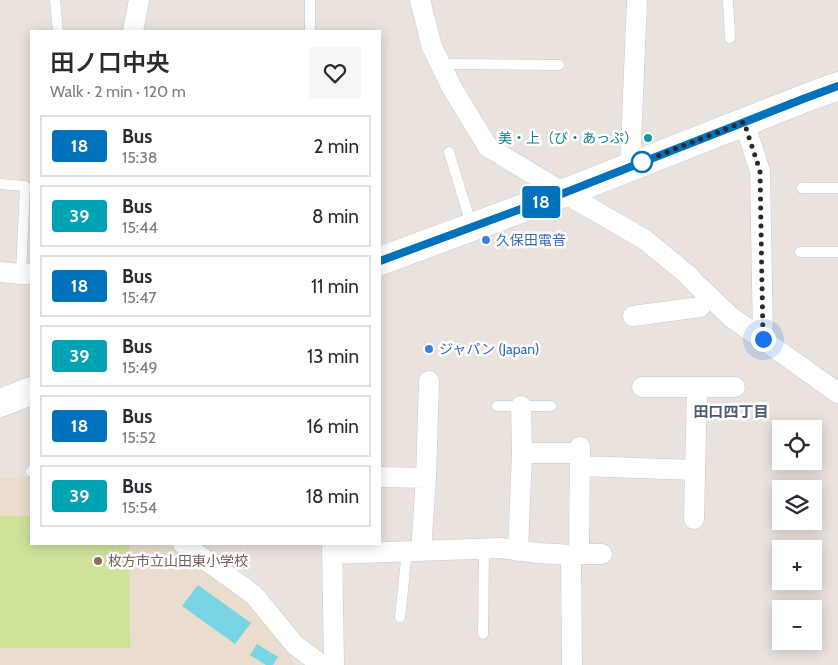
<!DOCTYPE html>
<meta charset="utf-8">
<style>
:root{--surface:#fff;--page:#f7f7f7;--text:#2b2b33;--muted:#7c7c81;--line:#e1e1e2}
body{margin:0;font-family:Cabin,"Noto Sans JP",sans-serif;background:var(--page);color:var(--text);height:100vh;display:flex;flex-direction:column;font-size:19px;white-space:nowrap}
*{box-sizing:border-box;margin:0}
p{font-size:16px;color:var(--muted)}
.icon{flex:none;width:28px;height:28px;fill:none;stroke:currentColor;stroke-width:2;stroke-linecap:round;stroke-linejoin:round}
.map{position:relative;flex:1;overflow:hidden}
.drawer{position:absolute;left:30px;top:30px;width:351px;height:515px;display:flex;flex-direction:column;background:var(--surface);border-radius:0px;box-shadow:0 2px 12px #0003}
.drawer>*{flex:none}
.badge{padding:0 10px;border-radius:4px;font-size:18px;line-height:32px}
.tools{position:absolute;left:772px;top:420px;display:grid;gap:10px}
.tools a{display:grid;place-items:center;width:50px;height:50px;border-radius:0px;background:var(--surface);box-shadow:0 2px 12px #0003;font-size:25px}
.you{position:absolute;width:25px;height:25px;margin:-12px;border:4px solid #fff;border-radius:50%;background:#1a73e8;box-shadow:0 0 0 8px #1a73e833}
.map>.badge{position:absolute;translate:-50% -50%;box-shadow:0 0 0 2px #fff}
.round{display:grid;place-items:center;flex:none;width:52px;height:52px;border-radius:0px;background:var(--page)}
.headline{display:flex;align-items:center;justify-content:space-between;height:85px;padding:0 20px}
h1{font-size:24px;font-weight:600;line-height:38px}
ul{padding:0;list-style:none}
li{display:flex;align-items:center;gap:15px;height:62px;margin:0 10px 8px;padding:0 10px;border:2px solid var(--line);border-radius:0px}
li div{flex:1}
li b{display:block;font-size:19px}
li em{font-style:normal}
li .badge{min-width:55px;font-weight:700;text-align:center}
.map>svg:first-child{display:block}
</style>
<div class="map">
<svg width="838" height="665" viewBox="0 0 838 665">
<rect width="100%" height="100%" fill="#eae2dd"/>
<path fill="#eaddcd" d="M31,477V544H174L251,602L264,617L295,665H0V478Z"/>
<path fill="#cee29a" d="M0,516H31V544H129L130,648H0Z"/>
<path fill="#79d5e3" d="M198,585L251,623L235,644L182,606Z
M257,644L278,657L273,665H266L250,655Z"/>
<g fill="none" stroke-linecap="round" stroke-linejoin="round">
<g stroke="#c4c9d2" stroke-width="11">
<path id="lane" d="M55,0L58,31
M310,0V31
M728,0L730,38
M441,64L559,65
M449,152L472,227
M0,184L25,186L21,274
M802,188H838
M800,252H838
M497,406H551
M31,472V471
M400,617L407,551
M483,634L484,549"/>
</g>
<g stroke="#c4c9d2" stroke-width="21">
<path id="street" d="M420,0L432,47L452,88L488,147L564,193L644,239L688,275L694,282L731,317L838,393
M133,31L139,0
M744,122L760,171L763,339
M630,167L637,0
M0,272L21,274H31
M633,316L700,307L709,296
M642,387H735
M522,453H580
M580,466L695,470
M380,477L426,478
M694,519L697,387
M183,544L254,595L295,645L322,665
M332,544L334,665
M421,551L426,478L429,381
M518,551L522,453L521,406
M332,554L501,548L538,553L571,555L579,554H602
M579,554L580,447
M571,555L572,665"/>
</g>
<g stroke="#c4c9d2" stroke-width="29">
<path id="secondary" d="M380,261L564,193L803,99L838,86
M0,403L31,391"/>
</g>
<use href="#lane" stroke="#fff" stroke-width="10"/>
<use href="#street" stroke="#fff" stroke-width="20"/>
<use href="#secondary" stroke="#fff" stroke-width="28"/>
</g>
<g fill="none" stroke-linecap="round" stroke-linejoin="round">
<g stroke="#fff" stroke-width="11">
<path id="line" d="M380,261L564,193L803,99L838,86"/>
</g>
<use href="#line" stroke="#0072bc" stroke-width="8"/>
<path stroke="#292929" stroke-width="5" stroke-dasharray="0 9" d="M642,162L744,122L760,171L763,339"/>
</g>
<circle fill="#0f9aa8" stroke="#fff" stroke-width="2" cx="648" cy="138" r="5"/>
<circle fill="#fff" stroke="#0072bc" stroke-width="2.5" cx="642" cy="162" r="10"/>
<g fill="#3f7fe0" stroke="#fff" stroke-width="2">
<circle cx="486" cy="240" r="5"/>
<circle cx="429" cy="349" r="5"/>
</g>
<circle fill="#8d6e63" stroke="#fff" stroke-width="2" cx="98" cy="561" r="5"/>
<g text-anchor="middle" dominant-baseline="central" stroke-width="5" stroke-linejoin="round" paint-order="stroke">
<g font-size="14" fill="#0d838f" stroke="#fff" text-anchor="end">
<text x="638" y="138">美・上（び・あっぷ）</text>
</g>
<g font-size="14" fill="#366cbe" stroke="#fff" text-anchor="start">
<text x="496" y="240">久保田電音</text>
<text x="439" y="349">ジャパン (Japan)</text>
</g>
<g font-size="14" fill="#785e54" stroke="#fff" text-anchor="start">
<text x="108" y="561">枚方市立山田東小学校</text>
</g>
<g font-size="15" font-weight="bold" fill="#4e5b76" stroke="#fff">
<text x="731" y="412">田口四丁目</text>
</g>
</g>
</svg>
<div class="tools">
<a><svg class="icon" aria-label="locate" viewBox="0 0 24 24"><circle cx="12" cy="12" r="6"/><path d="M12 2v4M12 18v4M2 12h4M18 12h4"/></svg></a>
<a><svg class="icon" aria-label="layers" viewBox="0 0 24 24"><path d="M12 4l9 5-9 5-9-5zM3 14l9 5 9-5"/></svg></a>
<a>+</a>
<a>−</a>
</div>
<div class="you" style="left:763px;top:339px"></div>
<b class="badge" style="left:541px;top:202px;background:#0072bc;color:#fff">18</b>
<section class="drawer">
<div class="headline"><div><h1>田ノ口中央</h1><p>Walk · 2 min · 120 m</p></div><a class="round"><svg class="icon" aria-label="heart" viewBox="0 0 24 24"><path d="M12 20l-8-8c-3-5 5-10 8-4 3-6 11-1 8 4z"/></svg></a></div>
<ul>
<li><span class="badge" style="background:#0072bc;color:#fff">18</span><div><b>Bus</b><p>15:38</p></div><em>2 min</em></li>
<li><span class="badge" style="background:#00a3b4;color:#fff">39</span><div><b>Bus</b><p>15:44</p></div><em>8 min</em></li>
<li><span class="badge" style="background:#0072bc;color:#fff">18</span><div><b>Bus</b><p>15:47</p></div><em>11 min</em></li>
<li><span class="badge" style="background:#00a3b4;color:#fff">39</span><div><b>Bus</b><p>15:49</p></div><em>13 min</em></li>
<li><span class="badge" style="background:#0072bc;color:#fff">18</span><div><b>Bus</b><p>15:52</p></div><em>16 min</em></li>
<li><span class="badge" style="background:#00a3b4;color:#fff">39</span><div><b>Bus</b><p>15:54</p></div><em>18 min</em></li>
</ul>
</section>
</div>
